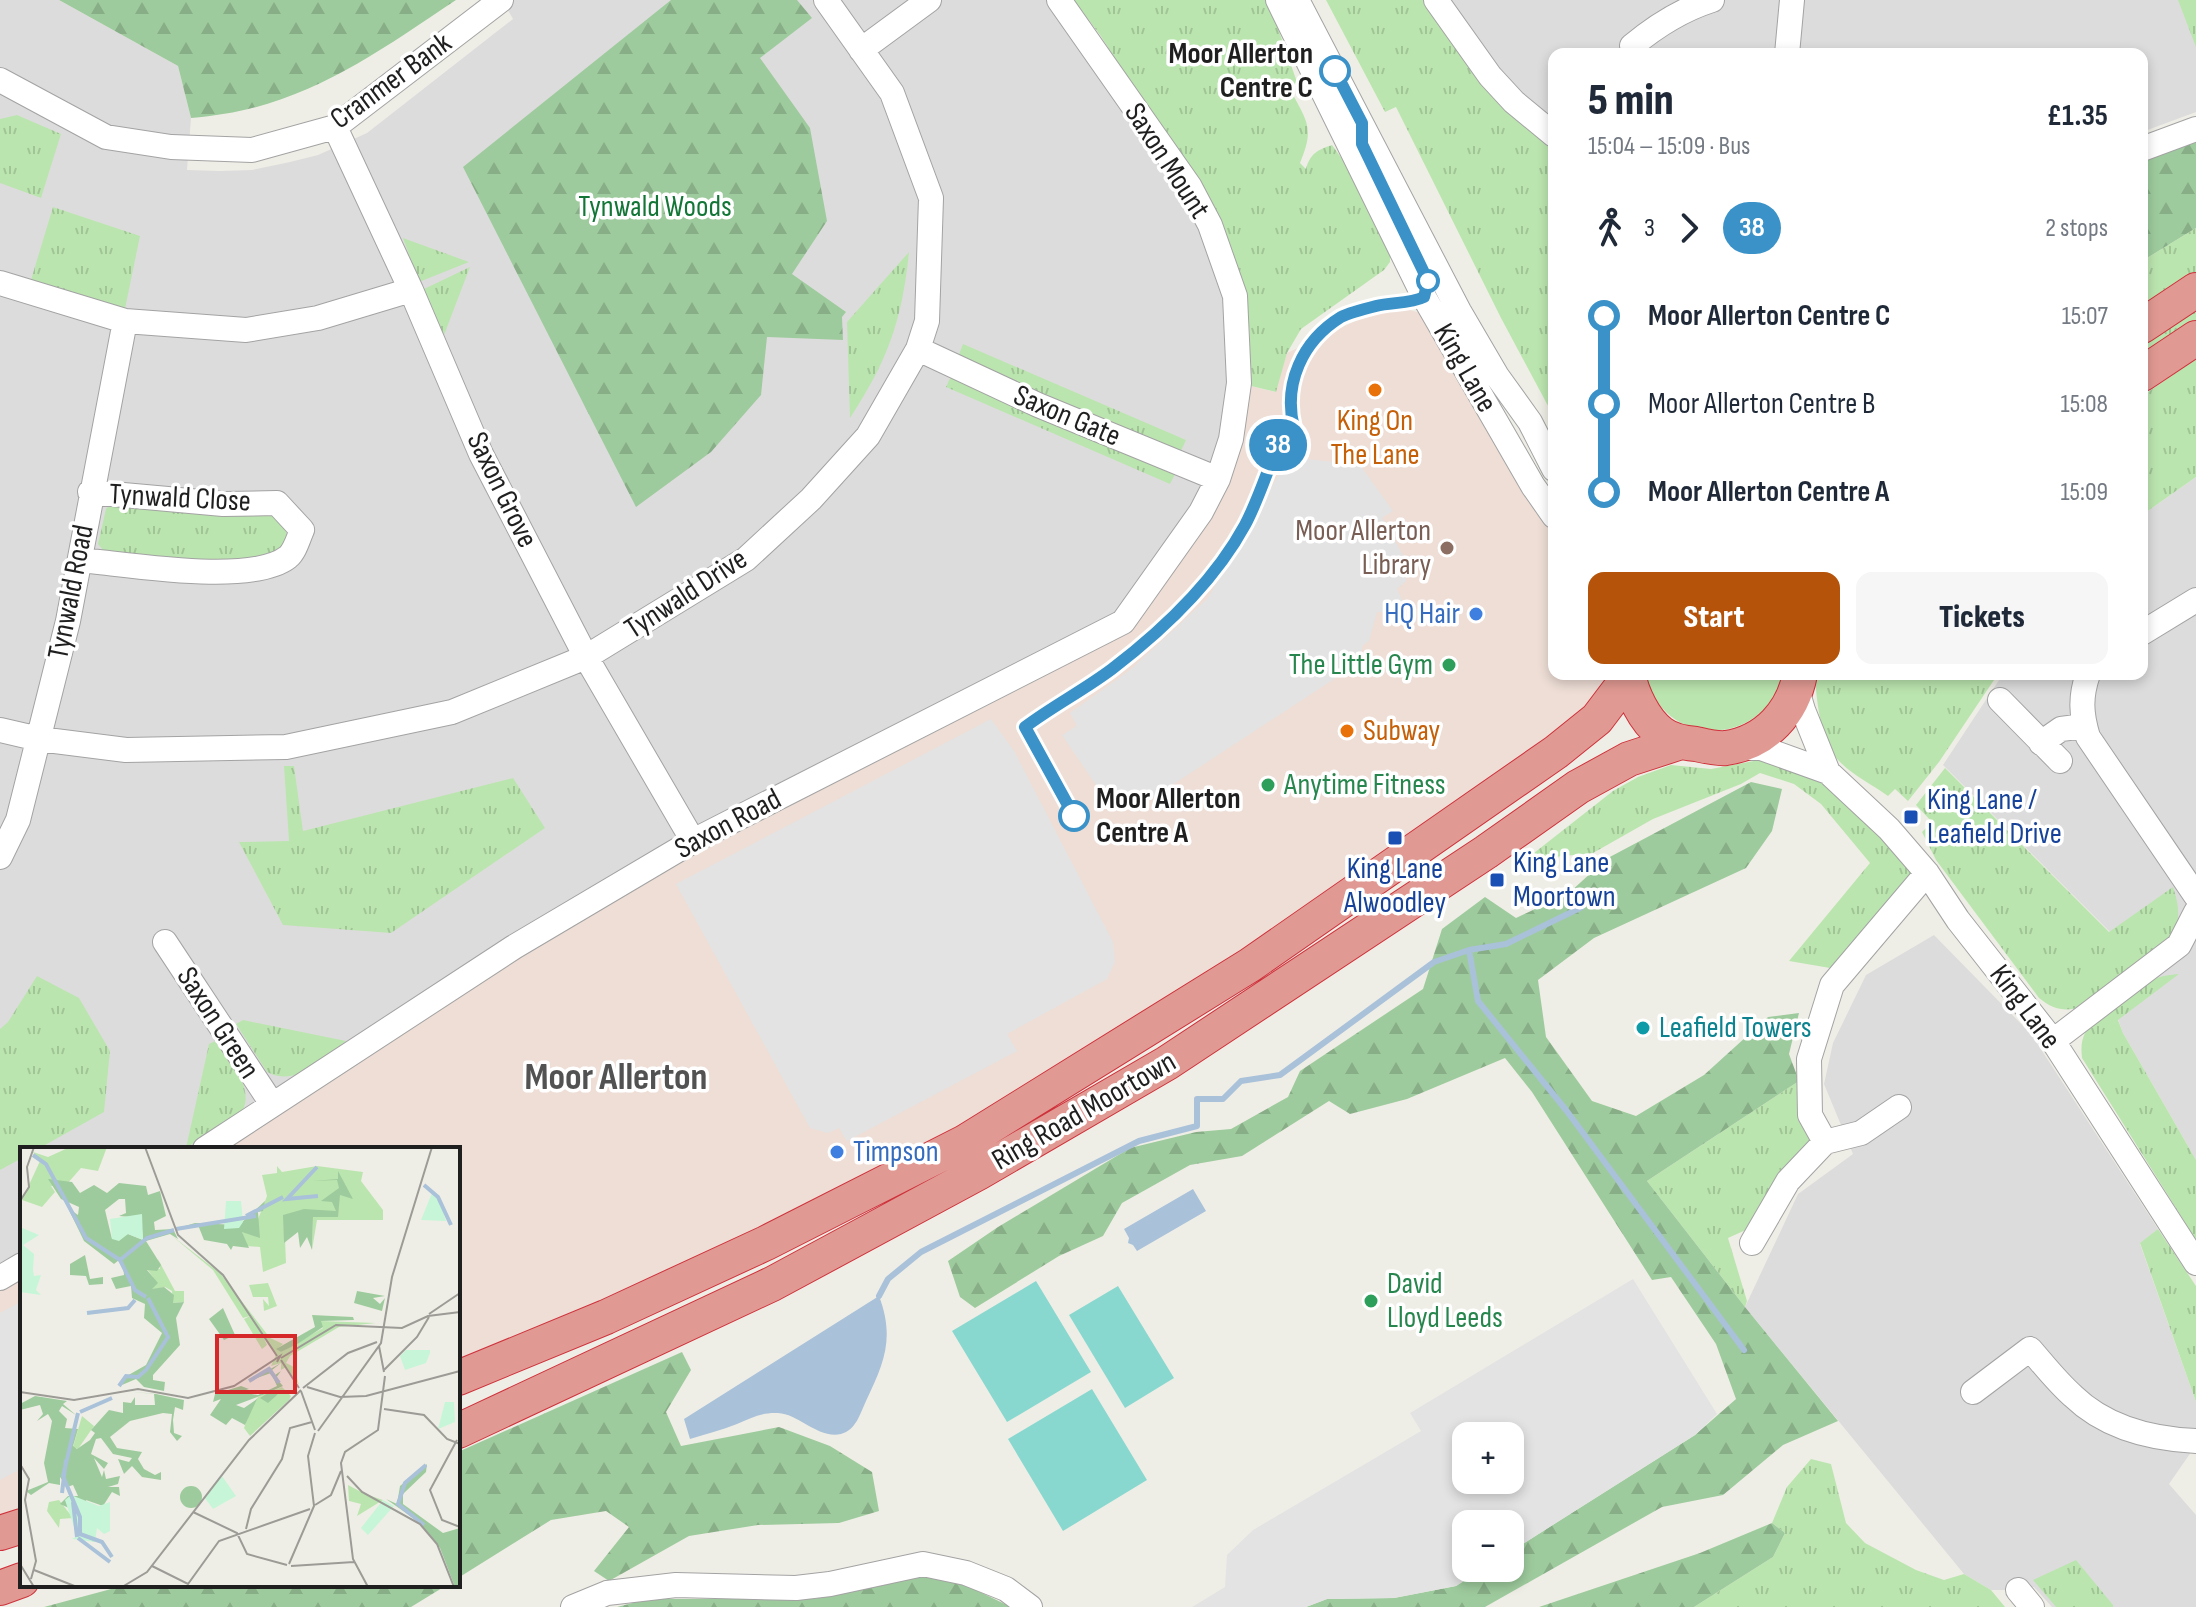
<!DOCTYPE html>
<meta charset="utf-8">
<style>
:root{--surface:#fff;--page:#f6f6f7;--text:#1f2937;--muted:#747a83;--accent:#b45309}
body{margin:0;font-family:"Sofia Sans Condensed",sans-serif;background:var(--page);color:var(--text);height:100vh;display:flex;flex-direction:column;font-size:30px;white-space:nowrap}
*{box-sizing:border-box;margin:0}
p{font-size:26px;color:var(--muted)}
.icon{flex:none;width:44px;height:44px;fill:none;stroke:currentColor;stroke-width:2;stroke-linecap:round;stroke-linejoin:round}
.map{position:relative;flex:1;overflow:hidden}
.drawer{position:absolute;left:1548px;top:48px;width:600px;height:632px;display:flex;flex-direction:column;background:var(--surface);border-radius:16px;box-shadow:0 4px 12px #0003}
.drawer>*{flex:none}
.badge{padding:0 16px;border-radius:26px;font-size:28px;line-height:52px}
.fabs{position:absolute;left:1452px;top:1422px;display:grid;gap:16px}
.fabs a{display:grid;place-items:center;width:72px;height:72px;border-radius:16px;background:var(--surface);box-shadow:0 4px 12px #0003;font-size:40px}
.map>.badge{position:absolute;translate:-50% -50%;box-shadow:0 0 0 4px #fff}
.legs{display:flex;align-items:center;gap:12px;height:88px;padding:0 40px;font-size:26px}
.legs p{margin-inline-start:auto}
.summary{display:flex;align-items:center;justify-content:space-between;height:136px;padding:0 40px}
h1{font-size:44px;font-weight:800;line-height:60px}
.button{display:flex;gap:16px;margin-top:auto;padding:16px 40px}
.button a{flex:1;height:92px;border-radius:16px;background:var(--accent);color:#fff;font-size:32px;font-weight:800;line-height:92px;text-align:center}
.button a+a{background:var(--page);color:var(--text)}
ul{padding:0 40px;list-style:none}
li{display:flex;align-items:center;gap:28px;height:88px;font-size:30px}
li i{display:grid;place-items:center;width:12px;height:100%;margin:0 10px;background:currentColor}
li i::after{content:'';width:20px;height:20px;margin:-10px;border:6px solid;border-radius:50%;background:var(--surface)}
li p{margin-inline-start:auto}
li:first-child i{background:linear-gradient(#0000 50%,currentColor 0)}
li:last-child i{background:linear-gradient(currentColor 50%,#0000 0)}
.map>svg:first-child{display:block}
</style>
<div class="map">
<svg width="2196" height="1607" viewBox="0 0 2196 1607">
<defs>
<pattern id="grass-tufts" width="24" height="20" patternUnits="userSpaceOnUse" patternTransform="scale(2)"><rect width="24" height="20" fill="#bbe5af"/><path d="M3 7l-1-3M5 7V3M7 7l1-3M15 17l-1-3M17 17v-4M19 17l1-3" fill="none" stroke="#a0c496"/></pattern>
<pattern id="forest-firs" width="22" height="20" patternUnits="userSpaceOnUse" patternTransform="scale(2)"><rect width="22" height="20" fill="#9ecb9d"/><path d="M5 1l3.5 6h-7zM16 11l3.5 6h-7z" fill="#88ae87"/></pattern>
</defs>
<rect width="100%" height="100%" fill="#efeee6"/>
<path fill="#dddcdc" d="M0,0H59L178,66L191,118L187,170L220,171L252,170L290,162L318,155L367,133L513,19L502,0H1059L1190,187L1235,296L1231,439L1123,622L205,1149H22V1265L0,1278Z
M1451,0H2196V112L2142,132V54H1554V122L1521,97L1493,62Z
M2196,477V1160L2123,1033L2118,1019L2148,970L1943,765L2003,674H2142V515Z
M1934,935L2031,1034L2158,1229L2140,1244L2196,1402V1445L2169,1484L2196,1515V1607H2052L2034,1587L2018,1590H1991L1964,1574L1745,1307L1798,1194L1853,1154L1824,1084L1833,1043L1866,975Z"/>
<path fill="#eeded6" d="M1406,309L1424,314L1554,515V674H1628L1597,719L965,1142L458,1378V1149H205L514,947L1123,622L1201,513L1239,383L1275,392L1287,353L1379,310Z
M22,1265V1526L0,1533V1278Z"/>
<path fill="url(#grass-tufts)" d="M1074,0H1268L1297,82L1290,89C1307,122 1315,127 1300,163L1306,169C1310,154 1317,150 1332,145L1345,163L1390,253V262L1384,270L1301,329L1287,353L1276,392L1247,385L1250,340L1248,311L1181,159L1100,35Z
M1326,0H1423L1471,71L1554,148V417L1501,318L1396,107L1385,112Z
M2178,0H2196V47Z
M17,115L61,134L41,198L0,183V119Z
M53,207L140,236L125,309L31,280Z
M2196,228V277L2142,314V261Z
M403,238L469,262L419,282Z
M909,252C902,321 888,360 850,418L847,322Z
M470,267L444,335L424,289Z
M2196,305V323L2142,361V341Z
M963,344L1186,440L1180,453L958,357Z
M2196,359V477L2142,515V396Z
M952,374L1176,472L1170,484L946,387Z
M111,503L270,512L286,526L287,547L242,564L114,554L103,550L98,544L106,509Z
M1815,674H1998L1939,762L1908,801L1895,789L1888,796C1873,785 1854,776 1841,763C1821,745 1816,700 1815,674Z
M1786,755L1828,772L1927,873L1850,964L1830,968L1789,961L1870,863L1821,804L1794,784L1760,773L1741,784L1653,819L1593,853L1525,860L1613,791L1638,777L1671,765L1711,769Z
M284,766H294L303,831L513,778L545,828L391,933L283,925L239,842L289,841Z
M1945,768L2109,932L2173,887C2177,899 2180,911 2177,924C2170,947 2106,990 2085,1006C2066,1012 2055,1011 2039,998L1936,860L1922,832L1932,822L1916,805Z
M2179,974L2118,1020L2123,1033L2196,1160V1240L2082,1058C2081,1049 2081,1041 2085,1033C2095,1017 2137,988 2155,979C2163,975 2170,975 2179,974Z
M37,976L79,998L110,1051L104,1112L38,1149H22V1158L0,1170V1029L8,1022Z
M243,1020L346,1041C324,1058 297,1088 267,1072L236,1024Z
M215,1041C228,1060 254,1085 243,1110L186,1148L209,1044Z
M1799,1081L1815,1143L1748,1229L1728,1238L1747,1301L1745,1307L1647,1181Z
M2158,1229L2196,1286V1402L2140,1243Z
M1811,1459L1831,1464L1846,1523L1865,1543L1916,1570L1944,1580L1964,1574L1991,1590L2005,1607H1694L1773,1557L1785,1533L1772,1523L1787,1487Z
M2076,1560L2113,1605V1607H2056L2033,1580Z"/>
<path fill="url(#forest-firs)" d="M59,0H456C369,58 299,110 191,118L178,66Z
M671,0H797L812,18L760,58L810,128L827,221L792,274L846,312L842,317L843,340L767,337L761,395L711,452L636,507L463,167Z
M2196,141V228L2142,261V160Z
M1751,782L1782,789L1772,831L1746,868L1594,938L1538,980L1546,1037L1592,1101L1636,1116L1704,1075L1768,1017L1799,1013L1789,1054L1799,1081L1647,1181L1745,1307L1838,1421L1783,1445L1723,1495L1662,1507L1485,1607H1306L1327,1599L1394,1598L1456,1586L1484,1568H1510V1552L1695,1435L1736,1399L1716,1344L1671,1277L1652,1280L1532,1092L1505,1058L1407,1099L1350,1114L1329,1101L1242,1156L1190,1165L1122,1203L1103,1236L1059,1256L975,1308L960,1297L948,1261L998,1227L1130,1148L1196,1132L1231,1129L1288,1097L1300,1071L1423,989L1442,929L1485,897L1516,918L1569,893L1606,859Z
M682,1352L691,1370L666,1412L681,1446L779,1427L830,1446L872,1472L879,1511L839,1523L758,1525L689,1536L609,1581L594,1571L629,1527L606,1511L551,1520L458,1578V1452Z
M1772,1523L1785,1533L1773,1557L1694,1607H1539L1700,1553Z
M927,1576L955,1580L1011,1607H617L648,1599H813Z
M126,1585H447L411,1607H44Z"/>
<path fill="#bbe5af" d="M1646,674H1783C1765,749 1661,750 1646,674Z"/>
<path fill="#89d8d0" d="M1036,1281L1091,1372L1007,1422L952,1331Z
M1118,1286L1174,1378L1125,1408L1069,1315Z
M1092,1389L1147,1480L1063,1531L1008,1439Z"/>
<path fill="#e3e3e3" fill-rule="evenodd" d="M1289,457L1360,465L1393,511L1382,518L1408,564L1406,581L1397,589L1404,604L1388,612H1377L1369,641L1362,646V656L1366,658L1131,812L1122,796L1109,804L1062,735L1077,726L1070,713L1130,670L1208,598Z
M991,719L1014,751L1113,942L1115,962L1107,979L1007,1034L1017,1051L847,1141L839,1128L828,1133L810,1128L676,884Z
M1633,1279L1717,1414L1695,1435L1510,1552V1524H1466V1568H1484L1456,1586L1394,1598L1327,1599L1306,1607H1192L1225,1587L1227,1555L1253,1530L1421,1431L1410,1413ZM1510,1436V1480H1466V1436Z
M22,1301V1468L0,1480V1313Z"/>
<path fill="#a9c1d9" d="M1193,1189L1206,1211L1137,1251L1133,1245L1128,1243L1129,1238L1124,1229Z
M879,1296C895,1338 884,1363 866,1401C860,1414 856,1430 841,1434C818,1439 799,1414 778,1413C762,1412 751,1418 737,1424C722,1430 705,1434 690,1439L684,1419Z"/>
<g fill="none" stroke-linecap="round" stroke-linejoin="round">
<path stroke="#a9c1d9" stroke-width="6" d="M1469,950L1506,944L1582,907
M879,1296L888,1279L921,1252L1139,1141L1197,1126V1099H1223L1241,1081L1280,1075L1434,962L1469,950L1478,1001L1566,1110L1744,1350"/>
<g stroke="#a3a3a3" stroke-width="26">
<path id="minor" d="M1278,0L1424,297L1533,486L1554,516
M1297,0L1459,311L1497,376L1530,422L1554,469
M1436,0L1490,76L1514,102L1554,135
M1632,46C1657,25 1681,10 1712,0
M861,50L929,0
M1787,54L1792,0
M0,80L106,137L171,147L252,150L335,127L501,0
M335,127L411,290L481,454L586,657L693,841
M2142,149L2196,129
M0,283L125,321L246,330L318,318L411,290
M918,349L1038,405L1218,479
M80,560C127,564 251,586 288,557C295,551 298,539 302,530L277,503L223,504L90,492
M2142,633L2196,600
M2088,674C2080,697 2081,714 2088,737L2196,896
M1797,690L1803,710L1828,772
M2000,700L2060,761
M0,730L39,739L126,750L286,747L452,712L586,657L746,559L811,499L868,436L918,349L927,321L931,198L892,93L826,0
M2041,743L2061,729L2084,726
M1738,748H1761L1828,772L1889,829L1927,873L1958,920L2053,1041L2196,1263
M0,857L18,820L68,621L125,321
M165,942L272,1104
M2053,1041L2179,945L2196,912
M1825,1142L1861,1133L1899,1107
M205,1149L514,947L693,841L1123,622L1201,512L1218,479L1231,439L1239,383L1235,296L1210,225L1190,187L1059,0
M1752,1243L1788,1181L1825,1142L1810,1115L1809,1059L1832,985L1927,873
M0,1278L22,1265
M1973,1392L2030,1349C2044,1365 2057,1382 2073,1396C2106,1428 2152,1439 2196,1441
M2018,1590L2032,1607
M573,1607L607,1593L676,1585L796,1588L830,1584L923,1564L966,1573L1006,1589L1030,1607"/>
</g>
<g stroke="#cf313b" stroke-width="36">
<path id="highway" d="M2142,326L2196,290
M2142,374L2196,338
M1628,674C1632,694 1644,720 1661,733C1670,740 1684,743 1696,744C1705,746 1717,749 1726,748C1766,742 1793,712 1800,674
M458,1378L606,1317L766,1243L965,1142L1250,965L1556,752L1597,719L1628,678
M458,1431L772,1284L978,1173L1167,1063L1486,852L1578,787L1629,759L1681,742
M0,1533L22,1526
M0,1588L22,1580"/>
</g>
<use href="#minor" stroke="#fff" stroke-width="24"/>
<use href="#highway" stroke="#e19a93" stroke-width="34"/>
</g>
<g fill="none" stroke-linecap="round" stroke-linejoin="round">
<g stroke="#fff" stroke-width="18">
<path id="line-1" d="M1074,816L1025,727C1053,706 1084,690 1112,669C1163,630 1214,582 1245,525C1260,497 1269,464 1283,434L1294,428C1283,384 1302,341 1341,317C1347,314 1368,308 1376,306C1391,302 1410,304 1424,297L1428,281L1362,144V123L1335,71"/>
</g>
<use href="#line-1" stroke="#3a92c8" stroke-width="12"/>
</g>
<g fill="#fff" stroke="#3a92c8" stroke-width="4">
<circle cx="1335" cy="71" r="14"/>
<circle cx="1428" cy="281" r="10"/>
<circle cx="1074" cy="816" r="14"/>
</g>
<g fill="#e8710a" stroke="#fff" stroke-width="3">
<circle cx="1375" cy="390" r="8"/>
<circle cx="1347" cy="731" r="8"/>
</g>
<circle fill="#8d6e63" stroke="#fff" stroke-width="3" cx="1447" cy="548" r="8"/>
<g fill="#3f7fe0" stroke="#fff" stroke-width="3">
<circle cx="1476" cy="614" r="8"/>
<circle cx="837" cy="1152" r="8"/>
</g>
<g fill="#2e9e5b" stroke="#fff" stroke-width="3">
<circle cx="1449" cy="665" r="8"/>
<circle cx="1268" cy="785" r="8"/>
<circle cx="1371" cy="1301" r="8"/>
</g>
<g fill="#1a4fb4" stroke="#fff" stroke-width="3">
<rect x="1903" y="809" width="16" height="16" rx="4"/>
<rect x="1387" y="830" width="16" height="16" rx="4"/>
<rect x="1489" y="872" width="16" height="16" rx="4"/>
</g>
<circle fill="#0f9aa8" stroke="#fff" stroke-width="3" cx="1643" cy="1028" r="8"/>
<g text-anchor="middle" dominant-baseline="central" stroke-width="7" stroke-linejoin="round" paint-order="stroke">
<g font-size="30" font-weight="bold" fill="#1f1f1f" stroke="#fff" text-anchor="end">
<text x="1313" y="54">Moor Allerton<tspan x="1313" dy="34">Centre C</tspan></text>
<text x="1096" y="799" text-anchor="start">Moor Allerton<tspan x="1096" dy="34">Centre A</tspan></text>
</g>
<g font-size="30" fill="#1f1f1f" stroke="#fff">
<text transform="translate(391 81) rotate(-36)">Cranmer Bank</text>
<text transform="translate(1167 161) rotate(57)">Saxon Mount</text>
<text transform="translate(1465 368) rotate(60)">King Lane</text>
<text transform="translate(1067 416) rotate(23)">Saxon Gate</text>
<text transform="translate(502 490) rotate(64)">Saxon Grove</text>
<text transform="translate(180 498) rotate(3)">Tynwald Close</text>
<text transform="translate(71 592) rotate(-79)">Tynwald Road</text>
<text transform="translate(686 594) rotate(-33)">Tynwald Drive</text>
<text transform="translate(728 824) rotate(-28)">Saxon Road</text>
<text transform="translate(2025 1007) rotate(53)">King Lane</text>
<text transform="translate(218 1023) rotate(57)">Saxon Green</text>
<text transform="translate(1084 1111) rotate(-30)">Ring Road Moortown</text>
</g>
<g font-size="30" fill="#137637" stroke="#fff">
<text x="655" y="207">Tynwald Woods</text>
</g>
<g font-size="30" fill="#c56008" stroke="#fff">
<text x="1375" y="421">King On<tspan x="1375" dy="34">The Lane</tspan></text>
<text x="1363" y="731" text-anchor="start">Subway</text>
</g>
<g font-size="30" fill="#785e54" stroke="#fff" text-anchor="end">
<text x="1431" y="531">Moor Allerton<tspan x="1431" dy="34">Library</tspan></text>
</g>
<g font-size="30" fill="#366cbe" stroke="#fff" text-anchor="end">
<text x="1460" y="614">HQ Hair</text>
<text x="853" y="1152" text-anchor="start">Timpson</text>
</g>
<g font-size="30" fill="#27864d" stroke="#fff" text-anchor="start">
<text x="1433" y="665" text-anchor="end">The Little Gym</text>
<text x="1284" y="785">Anytime Fitness</text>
<text x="1387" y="1284">David<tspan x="1387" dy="34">Lloyd Leeds</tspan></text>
</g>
<g font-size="30" fill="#164399" stroke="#fff" text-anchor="start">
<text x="1927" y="800">King Lane /<tspan x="1927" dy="34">Leafield Drive</tspan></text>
<text x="1513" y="863">King Lane<tspan x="1513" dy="34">Moortown</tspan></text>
<text x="1395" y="869" text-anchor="middle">King Lane<tspan x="1395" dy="34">Alwoodley</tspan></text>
</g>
<g font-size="30" fill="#0d838f" stroke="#fff" text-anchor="start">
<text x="1659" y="1028">Leafield Towers</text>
</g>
<g font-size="38" font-weight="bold" fill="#525252" stroke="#fff">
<text x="616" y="1077">Moor Allerton</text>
</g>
</g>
<g transform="translate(20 1147)">
<rect width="440" height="440" fill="#efeee6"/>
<path d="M50,0H87L78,24L61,21L47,37L31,39L35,45L22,60L2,53L20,14L13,5L28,10ZM257,19L262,25L297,19L343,25L341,34L363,63V73H297L292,103L293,69L264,68L266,116L243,125L240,100L226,99L222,85H233L247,49L242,28L257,26ZM151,88L200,126L250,191L263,197L257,202L261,205L303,181L300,174L356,176L319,180L270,209L266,216L274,220L279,238L266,220L261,223V216L251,219L256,208L242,187L247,198L242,202L224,172L230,169L223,171L193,123ZM138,112L155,144H164V155L153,156L152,144L145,140L126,144L133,130L127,122H140ZM248,136L257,159L244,164L243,152L249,159L248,150H233L229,138ZM262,240L271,249L269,253L230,289L224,281L232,258L238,250ZM62,269L74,279L58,302L53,300ZM39,353L53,371L40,372L39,381L27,364L29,355Z" fill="#bbe5af"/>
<path d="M318,24L333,52L320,48L318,70H293L292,103L287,90L280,101L278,85L264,96L263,68L284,62L316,64L312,55L301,54L319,41L317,33L292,34L318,32ZM28,32L52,35L60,46L74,38L87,46L99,36L126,39L128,48L140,44L146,69L134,75L135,83L153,82L158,92L150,87L126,94L141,118L137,124L127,123L138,136L132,142L144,140L154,148L153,156L164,155L156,171L160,198L133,228V233L145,235L144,244L124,240L116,232L102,238L105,230L126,218L142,186L124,171L125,157L112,151L111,139L96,142L91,131L104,128L103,117L99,113L94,117L64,94L48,61L58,68L59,60L41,52ZM99,52H105L106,66L99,69L121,71L123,93L108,87L92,92L85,63ZM245,54L243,64L238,65L240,91L222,85L229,101L213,99L211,103L207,97L184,93L178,78L155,82L175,76L219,78ZM65,108L70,132L83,130V137L69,138L66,129L50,128V117ZM337,144L365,149L353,151L360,157L365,151L362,164L334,156ZM203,161L215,188L204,193L189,172ZM292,168L333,170L334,173L301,174L303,180L279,196L261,205L256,202L295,180ZM261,216L252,223L255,228L261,224L256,231L263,239L252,244L261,243L256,249L248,256L240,251L248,246L216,258L224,261L237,252L225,278L212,271L206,278L190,268L201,252L193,255L195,247L221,239L229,242L220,245L238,248L257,239L251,226L231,233ZM104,244L136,247L164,253L163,263L155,260L153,273L154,286L162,289L157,294L150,285L152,267L143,266L110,274L90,290L97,301L122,305L118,312L124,322L135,328L141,325V333L122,330L112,319L104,327L98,312L109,315L112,311L93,307L81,291L76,292L71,307L88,316L84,322L74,311L82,330L84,323L86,332L100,329L98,337L88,340H99L100,349L92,345L83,359L66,353L75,395L58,390L49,361L40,357L48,349H58L53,338L47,340L40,330V338L29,336L11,348L6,344L28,335L24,316L32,274L28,267L17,274L23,267L20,258L0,263V257L15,249L47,254L43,257L56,268L42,259L39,264L47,272L45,281L58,282L53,299L57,302L70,293L75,286L71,283L89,263L103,266V255L111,256L115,250V258H135L134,247ZM407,317L406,325L383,347V357L423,386L440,381V440H435L420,401L396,373L366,352L377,357L380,339ZM160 350a11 11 0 1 1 22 0a11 11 0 1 1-22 0Z" fill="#9ecb9d" fill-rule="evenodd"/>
<path d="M412,46L419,52L426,74L401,73ZM206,54H221L223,75L219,81L204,82ZM122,67L123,93L108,87L99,94L92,92L90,72ZM0,80L19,88L3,98L14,107L13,123L14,129L21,128L16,143L21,148L0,145ZM386,203H410V206L406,216L385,223L380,209ZM425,255H434L435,275L418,282ZM202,329L216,349L193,362L184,350ZM51,348L79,359L90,355V384L84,387L77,381L75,395L52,392L57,389L45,353ZM363,353L374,359L348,388L341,381Z" fill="#c6f6d7"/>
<path d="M328,338L345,347L363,353L337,369L341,357L329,354Z" fill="#bbe5af"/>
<path fill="none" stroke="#a9c1d9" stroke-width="4" d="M13,8L26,17L66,91L100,113L115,143L126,150M297,20L267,52L298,49M404,38L418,50L431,78M226,69L263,50M156,82L236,69M100,113L127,91L154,83M67,166L108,161L115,153M229,234L249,222L259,236M99,239L106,229L118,230L126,223L148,190L128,151M60,265L92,251M58,266L43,329L60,370V387L82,395L92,410M42,346L46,313M53,355L57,390M404,378L378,357L385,336L406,318M58,391L90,415"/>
<path fill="none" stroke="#9c9b96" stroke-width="2" d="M125,0L158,88L203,128L257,209M0,54L9,40L7,20L14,0M409,167L440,146M359,199L364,225M261,211L316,178L382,181L408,169L440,165M261,213L279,241M364,223L397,190L409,170M287,240L320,250L346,249L440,224M283,241L328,206L357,195M281,244L295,283M0,245L54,253L118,242L168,251L214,239L260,209L257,215M364,262L404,268L427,292L440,297M298,284L361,196L372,130L412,0M437,293L410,343L422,373L440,380M0,317L9,332L5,353L16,414L11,432M327,329L342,345L400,377L417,397L434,440M295,358L311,348L321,324M173,365L217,386L227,407L267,418M226,382L231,362L262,312L270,281L292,275M0,417L14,440M269,417L294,359L288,309L295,286M132,419L168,437L199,394L290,362M271,419L334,415M14,423L57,440M102,440L127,425L229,293L281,243M348,440L333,412L321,316L325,305L358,283L365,229"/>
<path fill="#d62828" fill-opacity="0.15" stroke="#d62828" stroke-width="4" d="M197,189H275V245H197Z"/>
<rect width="440" height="440" fill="none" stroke="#1f1f1f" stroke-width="4"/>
</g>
</svg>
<div class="fabs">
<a>+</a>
<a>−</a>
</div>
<b class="badge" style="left:1278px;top:445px;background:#3a92c8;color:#fff">38</b>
<section class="drawer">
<div class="summary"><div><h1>5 min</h1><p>15:04 – 15:09 · Bus</p></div><b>£1.35</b></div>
<div class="legs"><svg class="icon" aria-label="walk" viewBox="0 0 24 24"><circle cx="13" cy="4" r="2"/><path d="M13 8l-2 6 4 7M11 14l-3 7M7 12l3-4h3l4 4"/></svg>3<svg class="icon" aria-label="forward" viewBox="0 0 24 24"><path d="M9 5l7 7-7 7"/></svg><b class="badge" style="background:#3a92c8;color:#fff">38</b><p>2 stops</p></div>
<ul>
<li><i style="color:#3a92c8"></i><b>Moor Allerton Centre C</b><p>15:07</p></li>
<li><i style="color:#3a92c8"></i><span>Moor Allerton Centre B</span><p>15:08</p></li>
<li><i style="color:#3a92c8"></i><b>Moor Allerton Centre A</b><p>15:09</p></li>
</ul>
<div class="button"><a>Start</a><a>Tickets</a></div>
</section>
</div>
